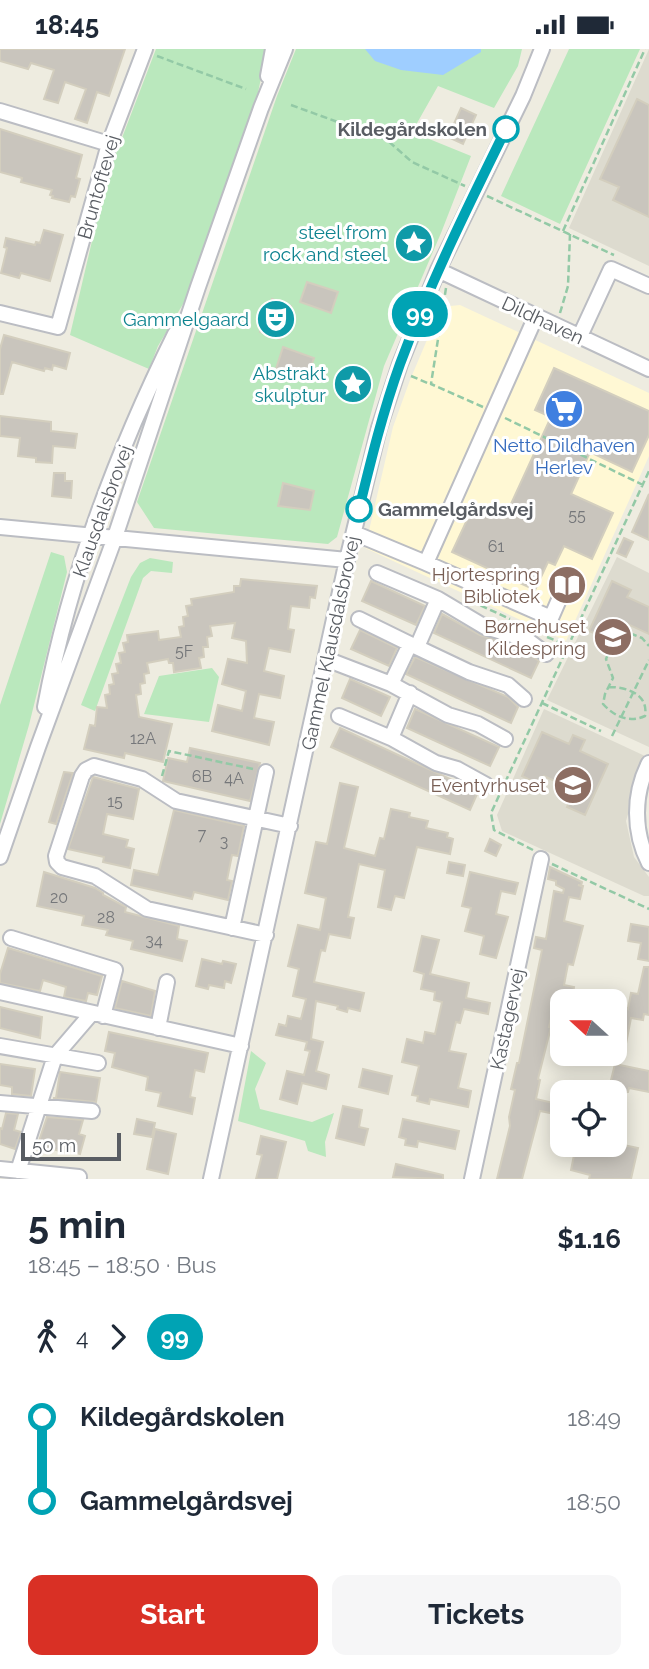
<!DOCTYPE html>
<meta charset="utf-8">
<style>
:root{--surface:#fff;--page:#f6f6f7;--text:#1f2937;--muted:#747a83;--accent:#d93025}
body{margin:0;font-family:Raleway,sans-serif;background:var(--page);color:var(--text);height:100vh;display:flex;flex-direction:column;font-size:26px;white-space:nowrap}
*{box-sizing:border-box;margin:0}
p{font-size:23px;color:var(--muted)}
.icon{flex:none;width:38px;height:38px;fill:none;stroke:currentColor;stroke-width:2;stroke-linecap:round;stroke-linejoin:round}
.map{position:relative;height:1130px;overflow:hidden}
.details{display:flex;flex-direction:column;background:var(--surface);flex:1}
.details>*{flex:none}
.badge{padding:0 14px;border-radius:23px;font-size:24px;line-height:46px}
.needle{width:46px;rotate:291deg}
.tools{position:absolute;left:550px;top:940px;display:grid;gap:14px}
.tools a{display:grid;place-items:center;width:77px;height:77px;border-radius:14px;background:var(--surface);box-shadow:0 4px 18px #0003;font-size:35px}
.scale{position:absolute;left:21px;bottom:18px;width:100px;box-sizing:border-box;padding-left:7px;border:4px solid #595d63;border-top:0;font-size:19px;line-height:24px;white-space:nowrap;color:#595d63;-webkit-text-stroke:5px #fff;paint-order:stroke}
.map>.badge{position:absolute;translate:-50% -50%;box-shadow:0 0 0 4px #fff}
.legs{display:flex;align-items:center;gap:10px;height:77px;padding:0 28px;font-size:23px}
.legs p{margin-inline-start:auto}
.headline{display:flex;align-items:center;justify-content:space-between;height:119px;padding:0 28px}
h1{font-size:38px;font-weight:700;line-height:52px}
.cta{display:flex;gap:14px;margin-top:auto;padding:14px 28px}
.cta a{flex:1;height:80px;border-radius:14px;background:var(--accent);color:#fff;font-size:28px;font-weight:700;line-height:80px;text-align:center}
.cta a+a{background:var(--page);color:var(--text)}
ul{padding:0 28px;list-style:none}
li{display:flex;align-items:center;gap:24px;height:84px;font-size:26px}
li i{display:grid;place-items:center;width:10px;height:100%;margin:0 9px;background:currentColor}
li i::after{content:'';width:18px;height:18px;margin:-9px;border:5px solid;border-radius:50%;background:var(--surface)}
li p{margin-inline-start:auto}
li:first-child i{background:linear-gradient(#0000 50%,currentColor 0)}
li:last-child i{background:linear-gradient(currentColor 50%,#0000 0)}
.status{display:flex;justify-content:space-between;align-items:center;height:49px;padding:0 35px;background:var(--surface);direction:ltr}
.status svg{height:19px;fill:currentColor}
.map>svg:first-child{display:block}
</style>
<div class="status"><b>18:45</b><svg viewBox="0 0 49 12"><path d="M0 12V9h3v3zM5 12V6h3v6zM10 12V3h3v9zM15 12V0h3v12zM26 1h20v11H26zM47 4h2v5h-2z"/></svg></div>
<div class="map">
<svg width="649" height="1130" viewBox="0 0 649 1130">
<rect width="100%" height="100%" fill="#eeece0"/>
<path fill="#fff8d4" d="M460,256L649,344V407L566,592L365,499L393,378L410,331L441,258Z"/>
<path fill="#dddbcf" d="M649,0V217L569,179Z
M617,508L649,524V698L547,651Z
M544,660L645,707L626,772L634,808L649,828V847H644L502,782L497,766Z"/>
<path fill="#bae8bd" d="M156,0H267L254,63L189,245L158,297L149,320L70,286L107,128Z
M296,0H522L518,17L494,59L438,37L412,83L471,107L441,184L384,317L337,488L328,495L154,479L137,453L277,47Z
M569,0H640L560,175L501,147Z
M51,503L64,507L67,523L29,676L0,775V656Z
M150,509L173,513L172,524L151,522L143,529L95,662L81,656L131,528L140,514Z
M212,619L219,628L209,673L144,665L159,627Z
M251,1002L266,1014L255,1040L260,1060L312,1073L334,1064L325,1093L326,1108L308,1102L305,1092L238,1072Z"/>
<path fill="#9fceff" d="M365,0H481V3L443,26L401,21L375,12Z"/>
<path fill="#c9c5bd" stroke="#d3cebe" stroke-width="2" d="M0,0H125L109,47L97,43L87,74L75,70L86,40L65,33L58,54L44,50L54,21L31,14L28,20L0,12Z
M637,50L649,56V168L613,151L619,138L600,130Z
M461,59L476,66L463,95L448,88Z
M0,80L82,106L76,129L80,130L75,148L71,147L69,153L52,149L53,147L50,146L52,141L21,133L22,129L0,123Z
M44,181L63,186L50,232L21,224L19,229L1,224L7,199L4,198L6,189L35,196L36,193L40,194Z
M307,233L338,243L331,264L300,253Z
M272,250L291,257L280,290L260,283Z
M4,286L70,304L66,320L53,316L52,321L45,319L44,322L12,313L3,345H0V300Z
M283,298L314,309L306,331L276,320Z
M554,319L649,362V386L632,423L590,403L571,445L613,464L592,510L564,497L555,516L548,513L535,541L452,503L474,456L504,470L551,368L535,361Z
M0,367L51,373V382L77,385L75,399L53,397L52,414L36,413V409L18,407L20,389L0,387Z
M54,424H65V432H72L71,449L52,447Z
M283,434L314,442L310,461L278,457Z
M649,445V491L632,483Z
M624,489L633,493L626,508L617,504Z
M241,530L317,537L315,549L310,548L309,559L291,557L288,580L294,581L290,603L269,599L264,622L284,627L280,649L259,645L254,669L274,673L269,696L212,682L218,656L242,662L246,642L222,635L228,610L247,614L246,592L232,589L235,574L210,577L212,587L207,588L208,598H203L204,608L199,609L201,619L174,623L173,614H169L168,610L147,614L149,624L144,625L145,634L140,635L141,645L136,646L139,668L172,675L163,713L125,704L124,709L84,700L90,676L95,677L97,658L107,659L105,646L110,645L109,636L114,635L112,625L118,624L116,615L121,614L119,604L125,603L123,594L128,593L127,586L158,582L159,591L181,588L179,578L184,577L183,568L188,567L186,557L192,556L191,550L234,543V537H240Z
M371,532L425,557L416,576L362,552Z
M612,532L631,541L627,548L649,558V585L617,570L608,590L589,582Z
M442,565L480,586L504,593L532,607L539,612L531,629L434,584Z
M360,581L397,599L389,617L351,600Z
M415,608L508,648L518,658L511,674L406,625Z
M350,630L390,648L381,667L342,649Z
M415,660L499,698L490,717L407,679Z
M340,679L478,743L470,761L331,698Z
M542,683L569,695L573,686L585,691L580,702L608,715L585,766L567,758L575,741L544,727L540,736L522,727Z
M190,699L260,714L250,752L163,732L168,709L187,713Z
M64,723L73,724L56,775L49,773Z
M93,728L139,740L133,770L107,765L103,785L128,791L126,798L134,800L130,819L103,813L104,808L68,800Z
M340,734L358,738L344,799L375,807L380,789L384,790L391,760L410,764L409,768L428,772L426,779L448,784L447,788L453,790L450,805L417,798L404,849L395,847L391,861L378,858L385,821L359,815L348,868L354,869L350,889L329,885L325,902L321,901L314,933L364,944L360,962L348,959L347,963L337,960L338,957L316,952L311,990L323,993L316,1022L329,1026L326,1040L302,1034L297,1055L280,1050L287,1022L304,1026L310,1002L305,1001L307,993L276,986L279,975L286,977L288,967L301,970L306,950L293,947L299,920L288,917L298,876L320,881L326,849L305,844L316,793L327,795Z
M174,761L244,777L238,807L232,806L227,831L232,832L228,851L194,843L192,850L131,836L134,821L158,826Z
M490,790L501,796L496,807L485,802Z
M449,813L465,816L463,827L447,824Z
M550,818L582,833L581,837L578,836L583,837L580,850L569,848L564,872L583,877L573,916L568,915L564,936L574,938L572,952H557L556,956H554L549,978H551L538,1030L540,1031L536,1050L562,1056V1059L560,1066L540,1062L522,1130H497L510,1077L509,1068L515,1041L511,1040L517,1014H519L542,901L534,899L536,888L546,890L554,842L563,844L564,840L556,836V832L548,830Z
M44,823L95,839L103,844V846L126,858L125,863L179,877L177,890L187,892L182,912L131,900L133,892L106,886L108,881L82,876L84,867L37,857Z
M470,823L518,834L515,845L501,842L496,865L508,868L496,909L480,905L484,887L465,882L471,859L462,857Z
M631,875L649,878V912L638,910L641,894L628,892Z
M422,887L439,891L430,925L469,934L466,949L490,954L488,965L464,960L460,974L456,973L449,1002L466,1005L458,1039L471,1042L468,1058L430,1050L429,1055L417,1052L418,1047L412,1046L419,1017L402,1013L407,990L423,994L425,983L435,985L442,953L434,951L435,943L421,940L424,925L414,922Z
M8,899L102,927L97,946L88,944L86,952L64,948L66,938L43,931L40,942L0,934V925Z
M202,910L222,915L223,912L236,915L231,934L225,932L224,939L209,936L208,940L196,937Z
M644,918H649V966L644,965L643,971L631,969L624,1005L614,1003V949L628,960L631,944L638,945Z
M122,932L155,942L151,967L115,959Z
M0,958L42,968L40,989L0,979Z
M109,983L208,1004L204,1023L195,1021L190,1048L195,1049L192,1065L158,1057L161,1044L146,1041L148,1028L112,1018L115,1004L105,1002Z
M0,1015L35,1020L31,1047L12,1045V1038L0,1036Z
M615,1015L649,1022V1043L629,1039L628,1043H626L620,1079L614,1078V1043H608Z
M363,1020L392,1027L388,1045L359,1038Z
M60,1023L100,1029L96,1053L53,1049H56Z
M343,1057L362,1061L359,1078L368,1080L364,1096L336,1089Z
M6,1064L18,1065L14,1081L21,1083L15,1100L0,1095V1079L2,1080Z
M47,1068L83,1071L79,1085L85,1087L80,1105L67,1101L66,1104L53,1100L52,1103L37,1098Z
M137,1070L155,1074L152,1088L134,1085Z
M403,1070L459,1082L455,1100L418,1092L417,1098L405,1096L406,1090L399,1088Z
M155,1080L176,1085L168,1125L147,1120Z
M261,1087L286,1093L277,1130H256L262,1106L257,1105Z
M614,1094L638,1099L631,1130H589L590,1126L571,1121L576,1096Z
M396,1115L443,1126V1130L393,1128Z"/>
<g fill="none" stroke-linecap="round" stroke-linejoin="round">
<g stroke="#bbbdc3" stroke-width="18">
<path id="minor" d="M268,27L273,0
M0,62L109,95
M438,221L649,320
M0,264L58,278L109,95L145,0
M580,287L611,220L649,237
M0,478L347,511
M354,484L426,514L536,267
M426,514L551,569L568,530
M377,524L438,550
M359,570L410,595
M417,598L438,550L485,578L526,590L546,605
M326,610L391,635L448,666L478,675L505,690
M391,635L410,595L469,623L508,636L524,650
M410,644L391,689L436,714L457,720L486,736
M45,658C69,528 116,404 175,285
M339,667L391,689
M649,714C633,745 633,783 649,814
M0,808L38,698L114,491L198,238L261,59L285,0
M232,879L266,723
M266,886L147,860L95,827L62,818L57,813L56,807L82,727L86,721L94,717L142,730L176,752L290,777
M11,889L115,921L103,967
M0,943L241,997
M158,979L167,933
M0,997L98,1014
M0,1054L92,1062
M0,1120L79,1128
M18,1122L55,1007L92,964
M211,1130L347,511L379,379L400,315L438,221L523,47L542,0
M472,1130L541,810"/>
</g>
<path stroke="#93c9a6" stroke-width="2.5" stroke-dasharray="7 3.5" stroke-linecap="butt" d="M157,7L246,40
M291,56L387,91L412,113L465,137
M487,147L614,206
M563,182L645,0
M446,239L431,335L483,358
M560,264L568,237L570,185
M411,327L430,335
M505,369L643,436
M471,552L510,570
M547,588L567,596
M609,638C625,638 649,644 645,667C629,674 615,668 603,655L605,645L613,629L606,610L616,587L627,583L642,589L649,597
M542,654L601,682
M612,687L649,611
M162,727L169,702L253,720
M533,801L494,781L491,764L649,422
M552,815L649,860"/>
<use href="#minor" stroke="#fff" stroke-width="14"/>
</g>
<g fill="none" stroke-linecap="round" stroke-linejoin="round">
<g stroke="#fff" stroke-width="16">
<path id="line-1" d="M359,460C371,411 383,362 400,315C430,234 468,157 506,80"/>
</g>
<use href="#line-1" stroke="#00a3b4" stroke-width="10"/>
</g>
<defs>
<g id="sight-disc" transform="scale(2.0125)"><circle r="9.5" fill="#0f9aa8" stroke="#fff"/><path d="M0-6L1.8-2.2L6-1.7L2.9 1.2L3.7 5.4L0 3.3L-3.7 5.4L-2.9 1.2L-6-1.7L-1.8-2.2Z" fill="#fff"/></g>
<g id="theatre-disc" transform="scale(2.0125)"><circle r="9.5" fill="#0f9aa8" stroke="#fff"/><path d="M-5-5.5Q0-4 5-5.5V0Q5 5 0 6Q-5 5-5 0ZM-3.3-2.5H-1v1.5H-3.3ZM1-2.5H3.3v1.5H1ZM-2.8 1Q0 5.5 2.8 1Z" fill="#fff"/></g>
<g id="supermarket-disc" transform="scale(2.0125)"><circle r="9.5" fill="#3f7fe0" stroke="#fff"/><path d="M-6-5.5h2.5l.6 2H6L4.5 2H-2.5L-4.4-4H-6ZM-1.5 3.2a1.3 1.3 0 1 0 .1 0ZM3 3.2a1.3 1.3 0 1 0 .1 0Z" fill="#fff"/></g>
<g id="library-disc" transform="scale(2.0125)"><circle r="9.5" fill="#8d6e63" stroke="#fff"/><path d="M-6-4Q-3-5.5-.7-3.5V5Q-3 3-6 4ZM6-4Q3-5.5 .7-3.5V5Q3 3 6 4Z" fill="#fff"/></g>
<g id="school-disc" transform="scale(2.0125)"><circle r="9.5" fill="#8d6e63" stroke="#fff"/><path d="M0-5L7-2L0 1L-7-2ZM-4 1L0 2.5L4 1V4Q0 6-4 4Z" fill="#fff"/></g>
</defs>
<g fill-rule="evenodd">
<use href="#sight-disc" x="414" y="194"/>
<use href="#theatre-disc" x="276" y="270"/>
<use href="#sight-disc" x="353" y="335"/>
<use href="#supermarket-disc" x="564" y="360"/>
<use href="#library-disc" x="567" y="536"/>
<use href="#school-disc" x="613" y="588"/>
<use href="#school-disc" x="573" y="736"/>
</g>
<g fill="#fff" stroke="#00a3b4" stroke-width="3.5">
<circle cx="506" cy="80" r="12"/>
<circle cx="359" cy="460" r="12"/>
</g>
<g text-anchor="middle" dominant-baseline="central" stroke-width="6" stroke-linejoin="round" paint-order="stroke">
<g font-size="16" fill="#75777a">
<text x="577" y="466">55</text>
<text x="496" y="497">61</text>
<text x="184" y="602">5F</text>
<text x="143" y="689">12A</text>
<text x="202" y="727">6B</text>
<text x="234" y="729">4A</text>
<text x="115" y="752">15</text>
<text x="202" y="785">7</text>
<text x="224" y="792">3</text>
<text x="59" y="848">20</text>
<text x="106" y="868">28</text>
<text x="154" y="891">34</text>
</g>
<g font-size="19" font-weight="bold" fill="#595d63" stroke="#fff" text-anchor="end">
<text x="487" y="80">Kildegårdskolen</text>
<text x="378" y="460" text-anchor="start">Gammelgårdsvej</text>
</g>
<g font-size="19" fill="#595d63" stroke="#fff">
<text transform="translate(98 138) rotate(-74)">Bruntoftevej</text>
<text transform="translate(543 271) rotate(25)">Dildhaven</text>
<text transform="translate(102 462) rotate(-70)">Klausdalsbrovej</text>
<text transform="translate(330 594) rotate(-78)">Gammel Klausdalsbrovej</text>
<text transform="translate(507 970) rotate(-78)">Kastagervej</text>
</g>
<g font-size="19" fill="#0d838f" stroke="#fff" text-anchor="end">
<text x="387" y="183">steel from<tspan x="387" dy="22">rock and steel</tspan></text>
<text x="249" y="270">Gammelgaard</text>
<text x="326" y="324">Abstrakt<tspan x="326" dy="22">skulptur</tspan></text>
</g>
<g font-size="19" fill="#366cbe" stroke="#fff">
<text x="564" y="396">Netto Dildhaven<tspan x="564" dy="22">Herlev</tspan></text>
</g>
<g font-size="19" fill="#785e54" stroke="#fff" text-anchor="end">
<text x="540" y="525">Hjortespring<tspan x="540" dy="22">Bibliotek</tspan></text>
<text x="586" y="577">Børnehuset<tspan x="586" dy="22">Kildespring</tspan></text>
<text x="546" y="736">Eventyrhuset</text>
</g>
</g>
</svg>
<div class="tools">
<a><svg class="needle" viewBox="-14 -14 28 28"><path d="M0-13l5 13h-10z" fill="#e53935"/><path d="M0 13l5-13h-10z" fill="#747a83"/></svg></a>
<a><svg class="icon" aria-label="locate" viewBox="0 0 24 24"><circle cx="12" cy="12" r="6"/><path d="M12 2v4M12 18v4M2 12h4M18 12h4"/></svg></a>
</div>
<div class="scale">50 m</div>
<b class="badge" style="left:420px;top:265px;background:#00a3b4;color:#fff">99</b>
</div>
<section class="details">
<div class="headline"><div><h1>5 min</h1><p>18:45 – 18:50 · Bus</p></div><b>$1.16</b></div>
<div class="legs"><svg class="icon" aria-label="walk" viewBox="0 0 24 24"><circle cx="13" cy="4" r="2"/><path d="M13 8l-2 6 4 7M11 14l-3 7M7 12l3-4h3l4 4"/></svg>4<svg class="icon" aria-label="forward" viewBox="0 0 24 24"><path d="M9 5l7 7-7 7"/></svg><b class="badge" style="background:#00a3b4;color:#fff">99</b></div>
<ul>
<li><i style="color:#00a3b4"></i><b>Kildegårdskolen</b><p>18:49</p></li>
<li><i style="color:#00a3b4"></i><b>Gammelgårdsvej</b><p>18:50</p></li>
</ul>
<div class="cta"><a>Start</a><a>Tickets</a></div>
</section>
